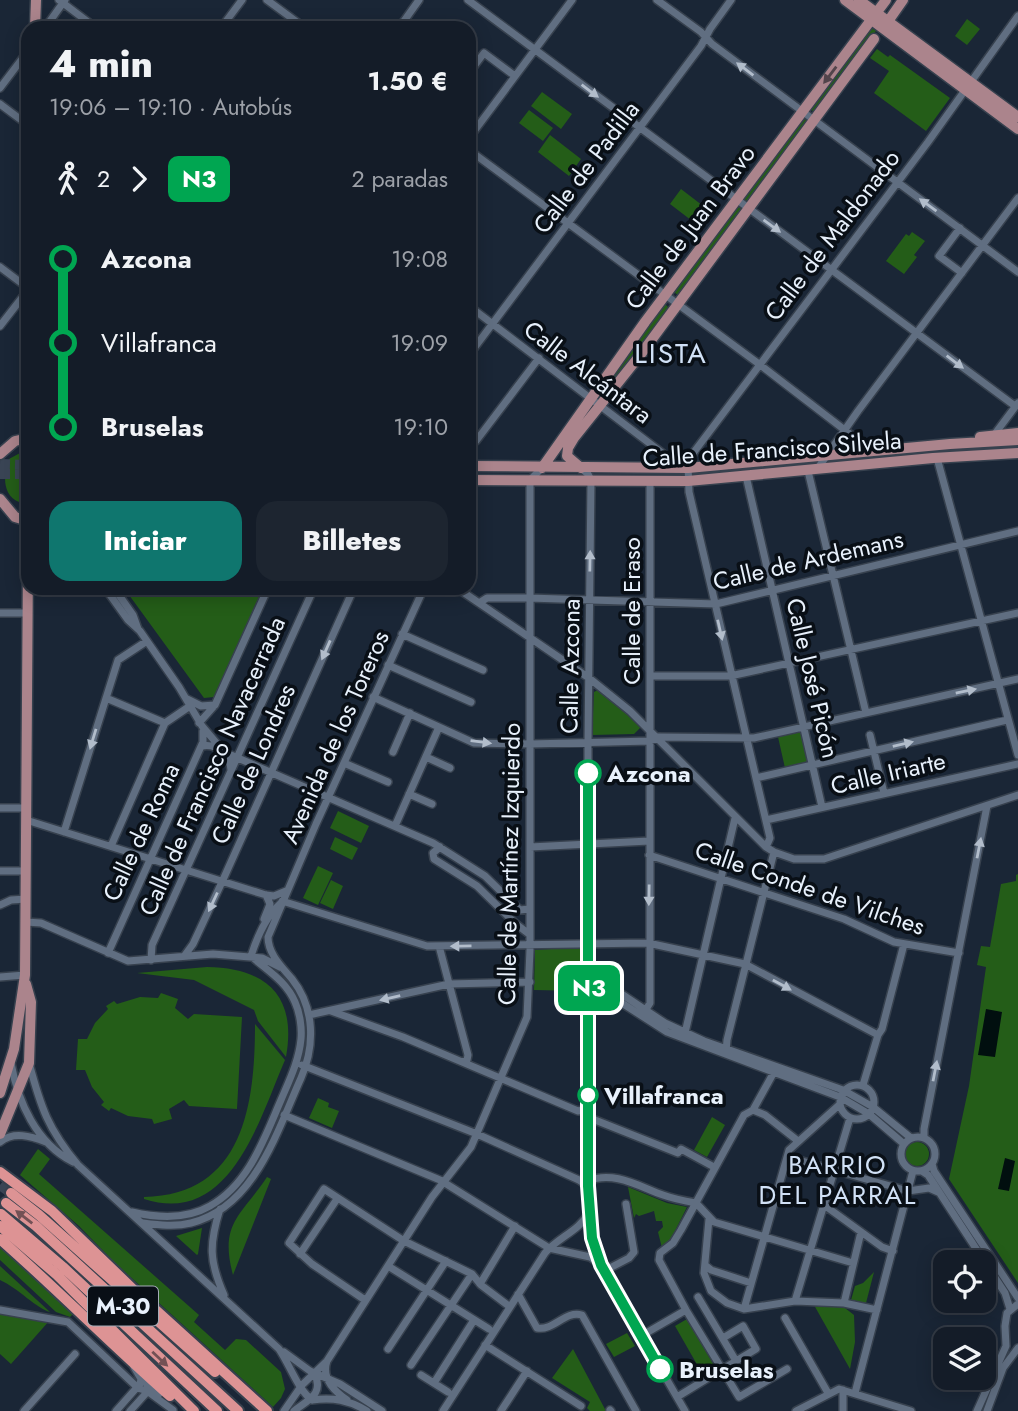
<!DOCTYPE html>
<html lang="es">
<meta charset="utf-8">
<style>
:root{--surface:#141c28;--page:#1d2530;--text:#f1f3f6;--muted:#9da1a8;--line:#333a45;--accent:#0f766e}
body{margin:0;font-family:Jost,sans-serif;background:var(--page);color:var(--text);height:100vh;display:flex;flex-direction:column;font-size:26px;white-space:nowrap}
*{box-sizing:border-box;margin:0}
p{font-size:23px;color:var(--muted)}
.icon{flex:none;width:38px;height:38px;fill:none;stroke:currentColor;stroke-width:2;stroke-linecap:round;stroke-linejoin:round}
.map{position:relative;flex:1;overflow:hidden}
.side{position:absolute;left:21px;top:21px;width:455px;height:574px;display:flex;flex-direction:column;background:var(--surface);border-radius:21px;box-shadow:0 4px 18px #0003,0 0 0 2px var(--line)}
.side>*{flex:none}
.badge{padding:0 14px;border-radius:10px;font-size:24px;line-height:46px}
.tools{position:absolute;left:933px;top:1250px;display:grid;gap:14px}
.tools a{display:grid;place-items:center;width:63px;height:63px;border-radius:14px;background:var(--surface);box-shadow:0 4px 18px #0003,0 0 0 2px var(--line);font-size:35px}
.map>.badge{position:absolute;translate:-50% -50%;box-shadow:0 0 0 4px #fff}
.legs{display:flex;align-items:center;gap:10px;height:77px;padding:0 28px;font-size:23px}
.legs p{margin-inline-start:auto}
.headline{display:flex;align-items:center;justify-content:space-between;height:119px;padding:0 28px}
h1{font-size:38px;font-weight:800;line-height:52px}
.cta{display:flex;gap:14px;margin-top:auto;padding:14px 28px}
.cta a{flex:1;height:80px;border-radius:21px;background:var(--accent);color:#fff;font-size:28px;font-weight:800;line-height:80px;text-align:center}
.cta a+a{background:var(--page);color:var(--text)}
ul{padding:0 28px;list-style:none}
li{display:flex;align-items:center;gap:24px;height:84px;font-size:26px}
li i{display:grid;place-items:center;width:10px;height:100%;margin:0 9px;background:currentColor}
li i::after{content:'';width:18px;height:18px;margin:-9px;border:5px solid;border-radius:50%;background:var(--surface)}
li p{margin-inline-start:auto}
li:first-child i{background:linear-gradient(#0000 50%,currentColor 0)}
li:last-child i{background:linear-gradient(currentColor 50%,#0000 0)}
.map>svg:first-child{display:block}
</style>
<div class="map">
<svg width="1018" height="1411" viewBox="0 0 1018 1411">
<rect width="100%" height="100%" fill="#1a2636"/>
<path fill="#245d18" d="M967,19L980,29L967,45L955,36Z
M870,26L876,31L815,113L808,107Z
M877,49L888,57L890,55L950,98L926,131L874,93L889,71L870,58Z
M542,92L572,114L561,129L531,106Z
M529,110L553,128L543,141L519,123Z
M803,118L810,123L749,204L742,199Z
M550,135L581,159L569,176L538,152Z
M681,189L711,212L700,227L670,204Z
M738,205L745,210L680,297L673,291Z
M912,232L925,241L914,255L917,257L904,274L886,261L906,234L909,236Z
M665,304L669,308L602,400L597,396Z
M20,453L19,502C2,495 3,474 9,459Z
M124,588H263L214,697L204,698Z
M598,690L639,723L641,727L634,734L592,735L594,692Z
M799,732L802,734L808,759L805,763L785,768L778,737Z
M338,811L369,826L361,843L330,828Z
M335,837L358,848L352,860L330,849Z
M318,866L333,873L318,905L303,898Z
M1018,874V1283L949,1179L969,1086L986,967L977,965L981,946L990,947L1001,884L1016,881V875Z
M331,880L343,886L333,909L320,903Z
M583,947L582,991L534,990L535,950Z
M207,967C267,968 297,996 286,1057L258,1021L254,1010L194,980L137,973Z
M161,993L178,999L175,1008L188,1019L194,1014L242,1017L237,1109L189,1106L184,1100L169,1109L172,1119L154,1124L152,1119L128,1116L111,1108L109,1111L101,1105L104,1102L92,1087L85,1070H76L78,1039H87L95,1023L108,1009L106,1006L114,1001L117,1004L140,997L158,998Z
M255,1024L285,1060C259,1120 230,1227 144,1199V1197C244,1195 255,1104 255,1024Z
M318,1098L329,1103L328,1107L339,1111L332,1128L309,1118Z
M712,1117L725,1125L707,1157L694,1150Z
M905 1154a12 12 0 1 1 24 0a12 12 0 1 1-24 0Z
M38,1149L50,1159L39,1174L199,1315L194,1322L225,1350L236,1339L246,1340L281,1372L285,1389L281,1398L273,1407L114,1262L79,1226L20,1175Z
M267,1177L271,1179L233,1275C219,1223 241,1216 267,1177Z
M628,1187L667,1203L687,1207L670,1241L662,1248L658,1232L663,1227L662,1221H656L654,1211L639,1216L636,1214L634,1218Z
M202,1228L198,1254L197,1255L176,1236Z
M0,1244L74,1313L70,1317L56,1312L0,1260Z
M0,1266L50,1312C37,1309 18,1288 0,1280Z
M874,1272L866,1303L851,1300L855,1286L863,1283Z
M814,1305L845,1308L854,1315L855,1342L850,1369Z
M0,1313L50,1320L11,1364L0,1354Z
M687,1319L715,1367L703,1375L675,1326Z
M627,1333L635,1346L614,1357L606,1344Z
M573,1349L606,1411H590L587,1408L590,1402L552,1378Z"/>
<path fill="#010f0f" d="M986,1009L1002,1012L995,1057L978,1055Z
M1005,1158L1015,1161L1009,1191L998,1189Z"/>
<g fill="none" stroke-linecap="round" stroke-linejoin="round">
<path stroke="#394454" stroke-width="10" stroke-dasharray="10 5" stroke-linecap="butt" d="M0,464L28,465
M0,474H28"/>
<path stroke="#394454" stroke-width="10" stroke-dasharray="10 5" stroke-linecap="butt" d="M0,1185L11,1193"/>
<g stroke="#37414e" stroke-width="10">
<path id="minor" d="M59,0L96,28
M267,0L305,28
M468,0L1015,406
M657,0L701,32L712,44L1018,272
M45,28L65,0
M221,28L242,0
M399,28L419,0
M472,69L484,53L515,76
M0,88L28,51
M0,104L28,125
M469,138L572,0
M469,150L759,364L872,451
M960,228L939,256L962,273
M0,267L28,288
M469,306L682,468
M0,326L28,290
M469,355L701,46L710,29L731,0
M994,435L1018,403
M476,441L539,358
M469,454L473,466L469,487
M937,458L1018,755
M581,468L588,474L591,480L588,742V1186C589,1216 591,1243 604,1271L685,1411
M818,468L858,411L1018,198
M808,471L866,713
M746,476L822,807
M105,588L128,620L140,631L179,687L202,726L224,752L433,843L485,876L520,910L529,909
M114,588L133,615L138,629
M457,588L589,678L630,711L766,847L774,852L794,859H824L1018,795
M479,603L487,598H529L716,604L1018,531
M0,613H28
M402,634L483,670
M388,665L471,702
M650,676H730L1018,613
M373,697L474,743L530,744L650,741L658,737L754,738L1018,679
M106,698L165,723
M187,699L201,706L215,705L268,588
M822,722L831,760
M199,723L215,705
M870,735L884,793
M202,746C217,743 230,755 231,770
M393,752L410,713
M426,757L450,768
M344,763L388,782
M756,778L1007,720
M409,794L432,804
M0,808H27
M26,820L266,895L274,896L286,891
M766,820L1018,764
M395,826L439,727
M64,832L118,660L147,641
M111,846L165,723L190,706
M440,847L433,853L434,859L477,886L516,924L529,934
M530,847L649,841
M766,847L770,838L689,492L688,465L694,452L928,142L1018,16
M649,855L844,919L894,942L959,953
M0,871H26
M282,901L427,946L648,943L745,964L878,1035
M0,905L11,900L26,899
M264,919L270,904L266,895
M26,922L41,923L128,961L213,954L262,958L280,967
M439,946L468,1055L467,1060L463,1062
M108,953L203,742V731
M185,955L193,944L222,882L354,588
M251,956C257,937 266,916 281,903
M151,960L152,945L314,588
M589,965L614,989L665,1023L704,1041L843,1090L873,1107L911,1138
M0,977L25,975
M589,996L595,991H603L667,1032L840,1097L869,1114L904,1144
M331,1011L403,1037L578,1111L588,1109
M645,1011L650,1003V481
M309,1015L449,984L530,982
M685,1033L735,818
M726,1052L727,1040L774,852
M11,1063C18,1102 36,1143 73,1162
M29,1063C41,1108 48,1129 78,1165L279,1349C290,1365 298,1390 312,1400
M302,1065L477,1134L579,1180L588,1186
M840 1102a17 17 0 1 1 34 0a17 17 0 1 1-34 0Z
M863,1085L878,1035L882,1029L904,944
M753,1110L774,1072
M284,1115L440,1180L549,1248L590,1257L601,1265
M588,1121L595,1120L678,1153L681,1149L714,1167
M901 1154a17 17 0 1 1 34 0a17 17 0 1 1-34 0Z
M924,1138V1129L987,806
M0,1142C13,1131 31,1136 46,1142
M788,1157L908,1191L929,1188L938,1192
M932,1164L934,1171L1018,1298
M922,1171L928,1175L1005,1293L1010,1309
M588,1181C614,1170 640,1187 663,1195C674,1199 685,1201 696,1203
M696,1203L714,1222L853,1263
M824,1205L882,1247L893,1251
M220,1209C209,1244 209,1261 224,1295
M132,1212C158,1218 186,1220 210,1206C249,1184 264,1139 281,1100C289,1081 299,1061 301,1039C302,1028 300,1013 295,1002C286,981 268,971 251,956
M709,1219L704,1273L711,1291L727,1303L744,1309L795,1301L844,1303L877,1310
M143,1223C159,1225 175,1227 191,1223C255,1207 277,1131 301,1078C315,1046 315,1008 292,979C282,967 268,954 268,937L316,824L424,588
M300,1254L337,1199
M705,1265L711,1270L751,1283
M388,1266L489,1329
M604,1271L629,1258L634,1252L626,1204
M480,1284L515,1226
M518,1294L537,1328C554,1331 565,1310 582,1315L636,1411
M698,1297L736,1361L756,1349L743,1326L723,1338
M365,1300L312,1264L289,1243L324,1189L404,1241L472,1274L481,1285L510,1307
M795,1301L850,1118
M844,1303L861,1232
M744,1309L789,1150L839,1105
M0,1310L68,1322L138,1388L147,1391L173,1410
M785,1318L828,1393
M641,1336L686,1310
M485,1345L581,1406
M388,1349L446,1261
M284,1352L310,1371L340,1384L382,1411
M327,1361C321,1378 334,1391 347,1400
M411,1365L472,1274
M787,1369L739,1397L686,1310L659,1260L660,1253L673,1243L681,1230L744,1115L753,1110L765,1115L798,1141
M421,1375L448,1392
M141,1379L159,1394
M434,1383L474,1320
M855,1393L913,1171
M677,1397L736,1361
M312,1400C333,1397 349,1400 367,1411
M610,1410L611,1411
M24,1411L75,1354
M116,1411L140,1384L141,1379L134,1367
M130,1411L149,1390
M284,1411L302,1385L327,1361L432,1197L471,1147L527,1017L530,950V480L542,468
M294,1411C308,1400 325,1394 314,1373
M443,1411L545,1253C557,1238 579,1231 589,1213
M501,1411L527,1371
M796,1411L839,1389L911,1411
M843,1411V1390
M977,1411L1006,1346L1005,1326L1007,1313L1018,1304
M987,1411L1003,1368L1018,1348"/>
</g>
<g stroke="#37414e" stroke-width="13">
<path id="major" d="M845,0L1018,129
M859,0L1018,117
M877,12L886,0
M889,20L903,0
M35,28L36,0
M28,409L25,521L28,546
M980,437L1018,433
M0,454L15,441L28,438
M469,466L688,468L950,444L1018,440
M542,468L645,322L871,20
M581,468L567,456L568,448L574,438L641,354L874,39
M469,480L688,481L933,458L1018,453
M0,499L15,517L28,521
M0,1093L14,1049L25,975L28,559
M0,1134L29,1063L31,1002L26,984"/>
</g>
<g stroke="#37414e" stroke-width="14">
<path id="highway" d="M0,1172L52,1211L137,1293L267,1411
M11,1193L39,1215L215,1372
M6,1203L36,1226L238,1411
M1,1214L63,1267L217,1411
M0,1226L57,1275L194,1411
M0,1239C58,1290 112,1345 170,1396"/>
</g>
<use href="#minor" stroke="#606e81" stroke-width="7"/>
<use href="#major" stroke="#ab848c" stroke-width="10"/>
<use href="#highway" stroke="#dd9394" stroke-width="10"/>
</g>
<defs><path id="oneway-solid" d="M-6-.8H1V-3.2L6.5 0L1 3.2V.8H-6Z" transform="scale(1.75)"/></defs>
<g fill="#b2bdcb">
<use href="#oneway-solid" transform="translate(745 69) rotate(-143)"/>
<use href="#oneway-solid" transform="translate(590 91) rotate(37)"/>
<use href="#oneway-solid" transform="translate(928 205) rotate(-144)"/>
<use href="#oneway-solid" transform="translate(772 226) rotate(36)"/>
<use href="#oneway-solid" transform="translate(955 362) rotate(37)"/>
<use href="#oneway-solid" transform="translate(590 561) rotate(-89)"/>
<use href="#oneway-solid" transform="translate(720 630) rotate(77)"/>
<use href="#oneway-solid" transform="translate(326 650) rotate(114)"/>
<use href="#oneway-solid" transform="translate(966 691) rotate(-12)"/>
<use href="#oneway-solid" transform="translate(93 739) rotate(107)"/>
<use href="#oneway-solid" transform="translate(481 742) rotate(7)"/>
<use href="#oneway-solid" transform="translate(903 744) rotate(-13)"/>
<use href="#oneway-solid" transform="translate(979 848) rotate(-79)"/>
<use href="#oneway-solid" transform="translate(649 895) rotate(91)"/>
<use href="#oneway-solid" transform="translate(213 902) rotate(115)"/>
<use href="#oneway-solid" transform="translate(461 946) rotate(179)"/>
<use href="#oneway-solid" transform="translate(782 985) rotate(29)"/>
<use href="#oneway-solid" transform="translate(390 998) rotate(167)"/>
<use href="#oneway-solid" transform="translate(935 1071) rotate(-79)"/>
</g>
<use fill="#52444b" href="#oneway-solid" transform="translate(830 75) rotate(127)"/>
<g fill="#735155">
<use href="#oneway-solid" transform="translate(24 1217) rotate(-142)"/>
<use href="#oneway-solid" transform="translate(160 1359) rotate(43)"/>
</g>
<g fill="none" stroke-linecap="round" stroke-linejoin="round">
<g stroke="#fff" stroke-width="16">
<path id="line-1" d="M588,773V1186L592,1238L601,1265L660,1369"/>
</g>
<use href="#line-1" stroke="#00a651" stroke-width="10"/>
</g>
<g fill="#fff" stroke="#00a651" stroke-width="3.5">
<circle cx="588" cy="773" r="12"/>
<circle cx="588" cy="1095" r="9"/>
<circle cx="660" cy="1369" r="12"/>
</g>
<g text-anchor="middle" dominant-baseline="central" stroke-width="7" stroke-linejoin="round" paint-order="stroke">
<rect fill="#090f16" stroke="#a5adb7" stroke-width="2" x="88" y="1286.5" width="70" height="39" rx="5"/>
<g font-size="23" font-weight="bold" fill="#e8f1fc">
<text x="123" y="1306">M-30</text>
</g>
<g font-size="24" fill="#e8f1fc" stroke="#090f16">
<text transform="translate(586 167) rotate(-53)">Calle de Padilla</text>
<text transform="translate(690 227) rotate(-53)">Calle de Juan Bravo</text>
<text transform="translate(832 235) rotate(-53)">Calle de Maldonado</text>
<text transform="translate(588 372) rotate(37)">Calle Alcántara</text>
<text transform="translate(772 449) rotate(-4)">Calle de Francisco Silvela</text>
<text transform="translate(808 560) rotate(-13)">Calle de Ardemans</text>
<text transform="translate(631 611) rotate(-90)">Calle de Eraso</text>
<text transform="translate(570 666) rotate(-89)">Calle Azcona</text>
<text transform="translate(813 678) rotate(77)">Calle José Picón</text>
<text transform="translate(335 737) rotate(-66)">Avenida de los Toreros</text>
<text transform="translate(253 764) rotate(-66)">Calle de Londres</text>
<text transform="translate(212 766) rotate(-66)">Calle de Francisco Navacerrada</text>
<text transform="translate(888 773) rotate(-13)">Calle Iriarte</text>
<text transform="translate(141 832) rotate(-65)">Calle de Roma</text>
<text transform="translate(509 864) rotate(-89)">Calle de Martínez Izquierdo</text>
<text transform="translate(810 888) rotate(19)">Calle Conde de Vilches</text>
</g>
<g font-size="24" font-weight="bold" fill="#e8f1fc" stroke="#090f16" text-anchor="start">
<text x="607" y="773">Azcona</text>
<text x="604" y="1095">Villafranca</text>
<text x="679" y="1369">Bruselas</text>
</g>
<g font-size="26" letter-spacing="2" fill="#d1e1f6" stroke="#090f16">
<text x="838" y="1165">BARRIO<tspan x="838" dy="30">DEL PARRAL</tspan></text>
</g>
<g font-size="28" letter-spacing="2" fill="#d1e1f6" stroke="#090f16">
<text x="671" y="353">LISTA</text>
</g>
</g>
</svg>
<div class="tools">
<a><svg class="icon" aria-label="locate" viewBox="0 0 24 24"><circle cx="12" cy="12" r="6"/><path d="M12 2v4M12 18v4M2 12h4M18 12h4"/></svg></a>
<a><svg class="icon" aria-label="layers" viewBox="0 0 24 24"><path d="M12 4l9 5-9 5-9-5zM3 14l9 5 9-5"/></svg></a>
</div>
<b class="badge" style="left:589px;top:988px;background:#00a651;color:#fff">N3</b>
<section class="side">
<div class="headline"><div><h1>4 min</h1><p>19:06 – 19:10 · Autobús</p></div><b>1.50 €</b></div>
<div class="legs"><svg class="icon" aria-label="walk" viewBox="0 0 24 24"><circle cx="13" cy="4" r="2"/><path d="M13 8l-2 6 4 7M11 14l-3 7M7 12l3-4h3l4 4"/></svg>2<svg class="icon" aria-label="forward" viewBox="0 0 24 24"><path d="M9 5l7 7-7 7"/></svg><b class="badge" style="background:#00a651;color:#fff">N3</b><p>2 paradas</p></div>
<ul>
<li><i style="color:#00a651"></i><b>Azcona</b><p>19:08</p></li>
<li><i style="color:#00a651"></i><span>Villafranca</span><p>19:09</p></li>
<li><i style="color:#00a651"></i><b>Bruselas</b><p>19:10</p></li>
</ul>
<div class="cta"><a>Iniciar</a><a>Billetes</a></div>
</section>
</div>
